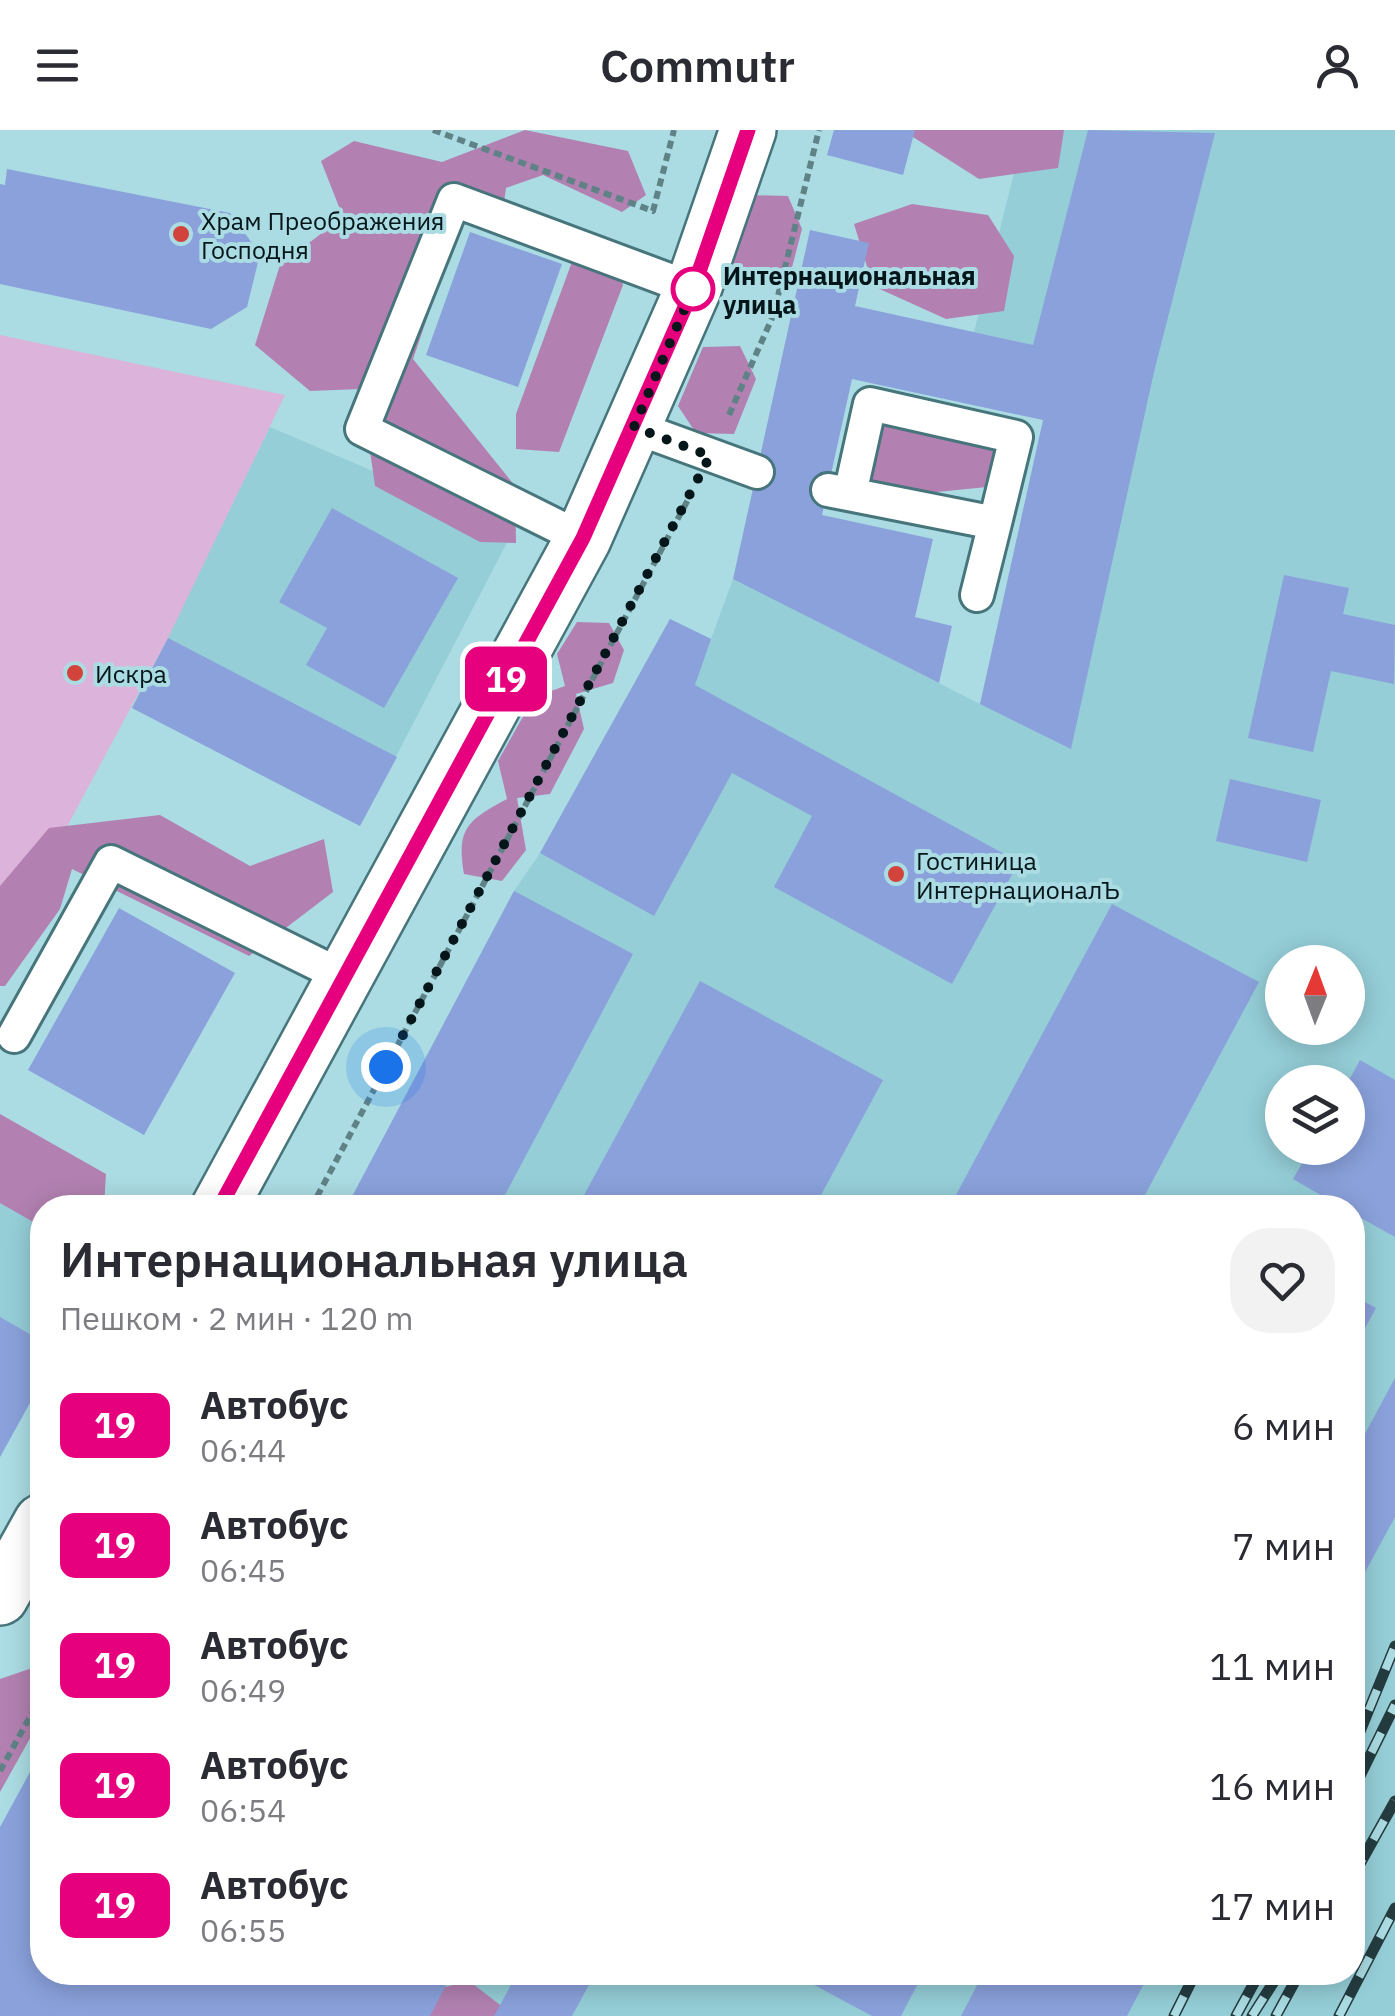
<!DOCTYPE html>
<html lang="ru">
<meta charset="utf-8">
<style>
:root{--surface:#fff;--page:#f2f2f3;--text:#2b2b33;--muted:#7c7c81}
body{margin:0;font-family:"IBM Plex Sans",sans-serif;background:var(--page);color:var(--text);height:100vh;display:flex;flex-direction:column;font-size:38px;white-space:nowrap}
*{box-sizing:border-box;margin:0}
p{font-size:32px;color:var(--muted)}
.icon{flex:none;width:55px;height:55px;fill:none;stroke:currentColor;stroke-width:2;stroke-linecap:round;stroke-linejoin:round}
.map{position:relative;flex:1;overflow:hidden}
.sheet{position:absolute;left:30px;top:1065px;width:1335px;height:790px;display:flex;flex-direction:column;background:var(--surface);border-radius:40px;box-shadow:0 5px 25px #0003}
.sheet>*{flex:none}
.badge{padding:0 20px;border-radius:15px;font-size:35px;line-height:65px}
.needle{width:65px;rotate:1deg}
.fabs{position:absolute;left:1265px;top:815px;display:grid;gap:20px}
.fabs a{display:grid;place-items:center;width:100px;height:100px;border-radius:50%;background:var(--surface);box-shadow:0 5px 25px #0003;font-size:50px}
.you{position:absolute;width:50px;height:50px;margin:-25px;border:8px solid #fff;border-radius:50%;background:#1a73e8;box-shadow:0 0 0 15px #1a73e833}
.map>.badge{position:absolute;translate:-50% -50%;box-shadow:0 0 0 5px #fff}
.round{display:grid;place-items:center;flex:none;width:105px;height:105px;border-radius:40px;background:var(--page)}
.summary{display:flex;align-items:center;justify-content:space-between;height:170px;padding:0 30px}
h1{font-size:48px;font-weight:600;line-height:75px}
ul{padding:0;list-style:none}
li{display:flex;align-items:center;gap:30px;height:120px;padding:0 30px}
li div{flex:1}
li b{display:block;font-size:38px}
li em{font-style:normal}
li .badge{min-width:110px;font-weight:700;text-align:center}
header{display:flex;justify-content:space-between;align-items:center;height:130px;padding:0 30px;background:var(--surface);font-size:45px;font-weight:600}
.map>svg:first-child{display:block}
</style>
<header><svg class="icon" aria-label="menu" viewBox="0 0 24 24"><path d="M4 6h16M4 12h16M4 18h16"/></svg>Commutr<svg class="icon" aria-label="person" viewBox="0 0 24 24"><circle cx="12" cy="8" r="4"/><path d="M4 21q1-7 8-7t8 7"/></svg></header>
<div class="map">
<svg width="1395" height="1886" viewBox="0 0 1395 1886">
<rect width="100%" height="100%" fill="#abdce3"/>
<path fill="#95ced7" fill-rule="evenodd" d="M1025,0H1395V1886H430L453,1842H1352V1078H346L514,761L540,723L670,489L711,509L733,449L980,574L1153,242L974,202ZM1282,832H1348V898H1282ZM1282,952H1348V1018H1282Z
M270,297L513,401L360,696L132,578Z
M0,1058L42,1081V1186L32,1206L42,1211V1251L0,1327Z"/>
<path fill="#dcb3da" d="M0,205L285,265L168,508L0,822Z"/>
<path fill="#b281b1" d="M525,0L628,21L646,65L622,82L543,45L506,58L503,80L459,95L413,229L515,356L516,413L480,412L375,356L361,259L310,261L255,215L280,135L343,87L321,31L354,11L442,32Z
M902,0H1064L1058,38L979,49Z
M748,65L788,66L802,99L789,149L752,154L730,130Z
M912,74L988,85L1014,126L1004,181L946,189L873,156L854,94Z
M610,118L623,155L559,322L516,319V284L573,129Z
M740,216L756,249L734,304L696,303L678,276L703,217Z
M856,266L998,292L1007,355L897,366L842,341Z
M577,492L609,493L624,520L613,553L576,564L584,599L550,664L517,668L526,720L502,751L464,744C456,698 468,690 507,669L498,631L534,567L565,556L557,524Z
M160,685L250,736L324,709L333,762L249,826L72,739L60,779L5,856H0V756L49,698Z
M0,984L106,1044L104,1077L42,1078V1097L0,1073Z
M35,1537L42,1587L0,1662V1549Z
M469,1851L508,1881L507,1886H404L410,1866Z"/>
<path fill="#8aa1db" d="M834,0H915L903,45L827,25Z
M1088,0L1215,3L1154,242L1071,619L980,574L1043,290L852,249L822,385L933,409L915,487L952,496L939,553L733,449L810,100L869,113L855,176L1033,215Z
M7,39L230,83L260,124L247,177L211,199L0,154V54L5,55Z
M470,102L562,134L518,257L426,225Z
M332,378L458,448L384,578L306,535L327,498L279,472Z
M1284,445L1349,458L1343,484L1395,495L1394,554L1331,541L1313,622L1248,608Z
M670,489L711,509L695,555L1019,732L952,854L774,757L812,686L732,643L654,786L540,723Z
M168,508L397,627L360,696L132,578Z
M1230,649L1321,670L1307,732L1216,711Z
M514,761L633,824L498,1078H346Z
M1112,774L1259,852L1138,1078H949Z
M119,778L235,843L144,1005L28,940Z
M700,851L883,950L814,1078H577Z
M1360,930L1395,950V1107L1352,1083V1078H1343L1293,1049L1311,1018H1348V952Z
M1352,1165L1376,1178L1352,1222Z
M0,1187L42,1211V1251L0,1327Z
M1395,1248V1387L1352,1466V1328Z
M42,1620V1842H453L430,1886H0V1697Z
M518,1842H596L572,1886H494Z
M790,1842H924L901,1886H872Z
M984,1842H1150L1127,1886H961Z"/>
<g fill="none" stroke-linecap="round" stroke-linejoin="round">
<g stroke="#46757b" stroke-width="38">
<path id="lane" d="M634,297L757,342
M828,360L995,393L1016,307L870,274L850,364
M583,409L362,299L454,70L693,159
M977,465L995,393
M14,906L111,732L344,847"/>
</g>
<g stroke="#46757b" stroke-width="60">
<path id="street" d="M219,1078L583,409L693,159L748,0
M0,1467L42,1392"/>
</g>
<path stroke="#5f8287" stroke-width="6" stroke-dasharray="8 5" stroke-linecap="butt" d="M433,0L653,81L674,0
M729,285L773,186L819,0
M311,1078L691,364
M0,1641L42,1565"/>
<use href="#lane" stroke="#fff" stroke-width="32"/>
<use href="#street" stroke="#fff" stroke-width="55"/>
<g stroke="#243c40" stroke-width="11">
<path id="rail" d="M1352,1621L1395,1516
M1352,1662L1395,1575
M1352,1748L1395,1671
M1174,1886L1196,1842
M1236,1886L1260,1842
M1252,1886L1280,1842
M1276,1886L1300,1842
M1339,1886L1395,1778"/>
</g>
<use href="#rail" stroke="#abdce3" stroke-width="8" stroke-dasharray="22" stroke-linecap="butt"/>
</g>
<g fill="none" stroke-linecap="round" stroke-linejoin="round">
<g stroke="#fff" stroke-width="22">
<path id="line" d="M219,1078L583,408L693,159L748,0"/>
</g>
<use href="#line" stroke="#e6007e" stroke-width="15"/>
<path stroke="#041619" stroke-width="10" stroke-dasharray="0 18" d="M386,937L710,326L634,297L693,159"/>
</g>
<g fill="#d1433b" stroke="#abdce3" stroke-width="4">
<circle cx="181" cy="104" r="10"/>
<circle cx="75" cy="543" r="10"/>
<circle cx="896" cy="744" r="10"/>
</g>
<circle fill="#fff" stroke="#e6007e" stroke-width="5" cx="693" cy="159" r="20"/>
<g text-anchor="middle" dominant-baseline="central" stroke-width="8" stroke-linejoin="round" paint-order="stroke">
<g font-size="25" fill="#041619" stroke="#abdce3" text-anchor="start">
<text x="201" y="90">Храм Преображения<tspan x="201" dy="29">Господня</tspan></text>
<text x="95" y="543">Искра</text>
<text x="916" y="730">Гостиница<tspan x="916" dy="29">ИнтернационалЪ</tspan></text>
</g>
<g font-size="25" font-weight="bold" fill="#041619" stroke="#abdce3" text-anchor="start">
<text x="723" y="145">Интернациональная<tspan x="723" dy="29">улица</tspan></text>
</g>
</g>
</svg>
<div class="fabs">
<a><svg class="needle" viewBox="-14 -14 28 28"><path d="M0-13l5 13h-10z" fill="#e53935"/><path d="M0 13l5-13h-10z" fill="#7c7c81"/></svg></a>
<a><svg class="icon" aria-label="layers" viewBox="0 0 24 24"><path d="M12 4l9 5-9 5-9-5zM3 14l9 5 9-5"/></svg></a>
</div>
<div class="you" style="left:386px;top:937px"></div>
<b class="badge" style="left:506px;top:549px;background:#e6007e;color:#fff">19</b>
<section class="sheet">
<div class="summary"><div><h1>Интернациональная улица</h1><p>Пешком · 2 мин · 120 m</p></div><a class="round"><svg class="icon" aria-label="heart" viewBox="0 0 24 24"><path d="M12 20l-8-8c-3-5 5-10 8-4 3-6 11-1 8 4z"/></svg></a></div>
<ul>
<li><span class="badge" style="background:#e6007e;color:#fff">19</span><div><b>Автобус</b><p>06:44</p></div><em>6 мин</em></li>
<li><span class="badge" style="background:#e6007e;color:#fff">19</span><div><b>Автобус</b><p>06:45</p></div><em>7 мин</em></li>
<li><span class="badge" style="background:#e6007e;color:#fff">19</span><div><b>Автобус</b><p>06:49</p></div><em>11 мин</em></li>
<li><span class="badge" style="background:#e6007e;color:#fff">19</span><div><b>Автобус</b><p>06:54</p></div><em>16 мин</em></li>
<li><span class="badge" style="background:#e6007e;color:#fff">19</span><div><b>Автобус</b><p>06:55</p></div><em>17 мин</em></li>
</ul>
</section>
</div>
